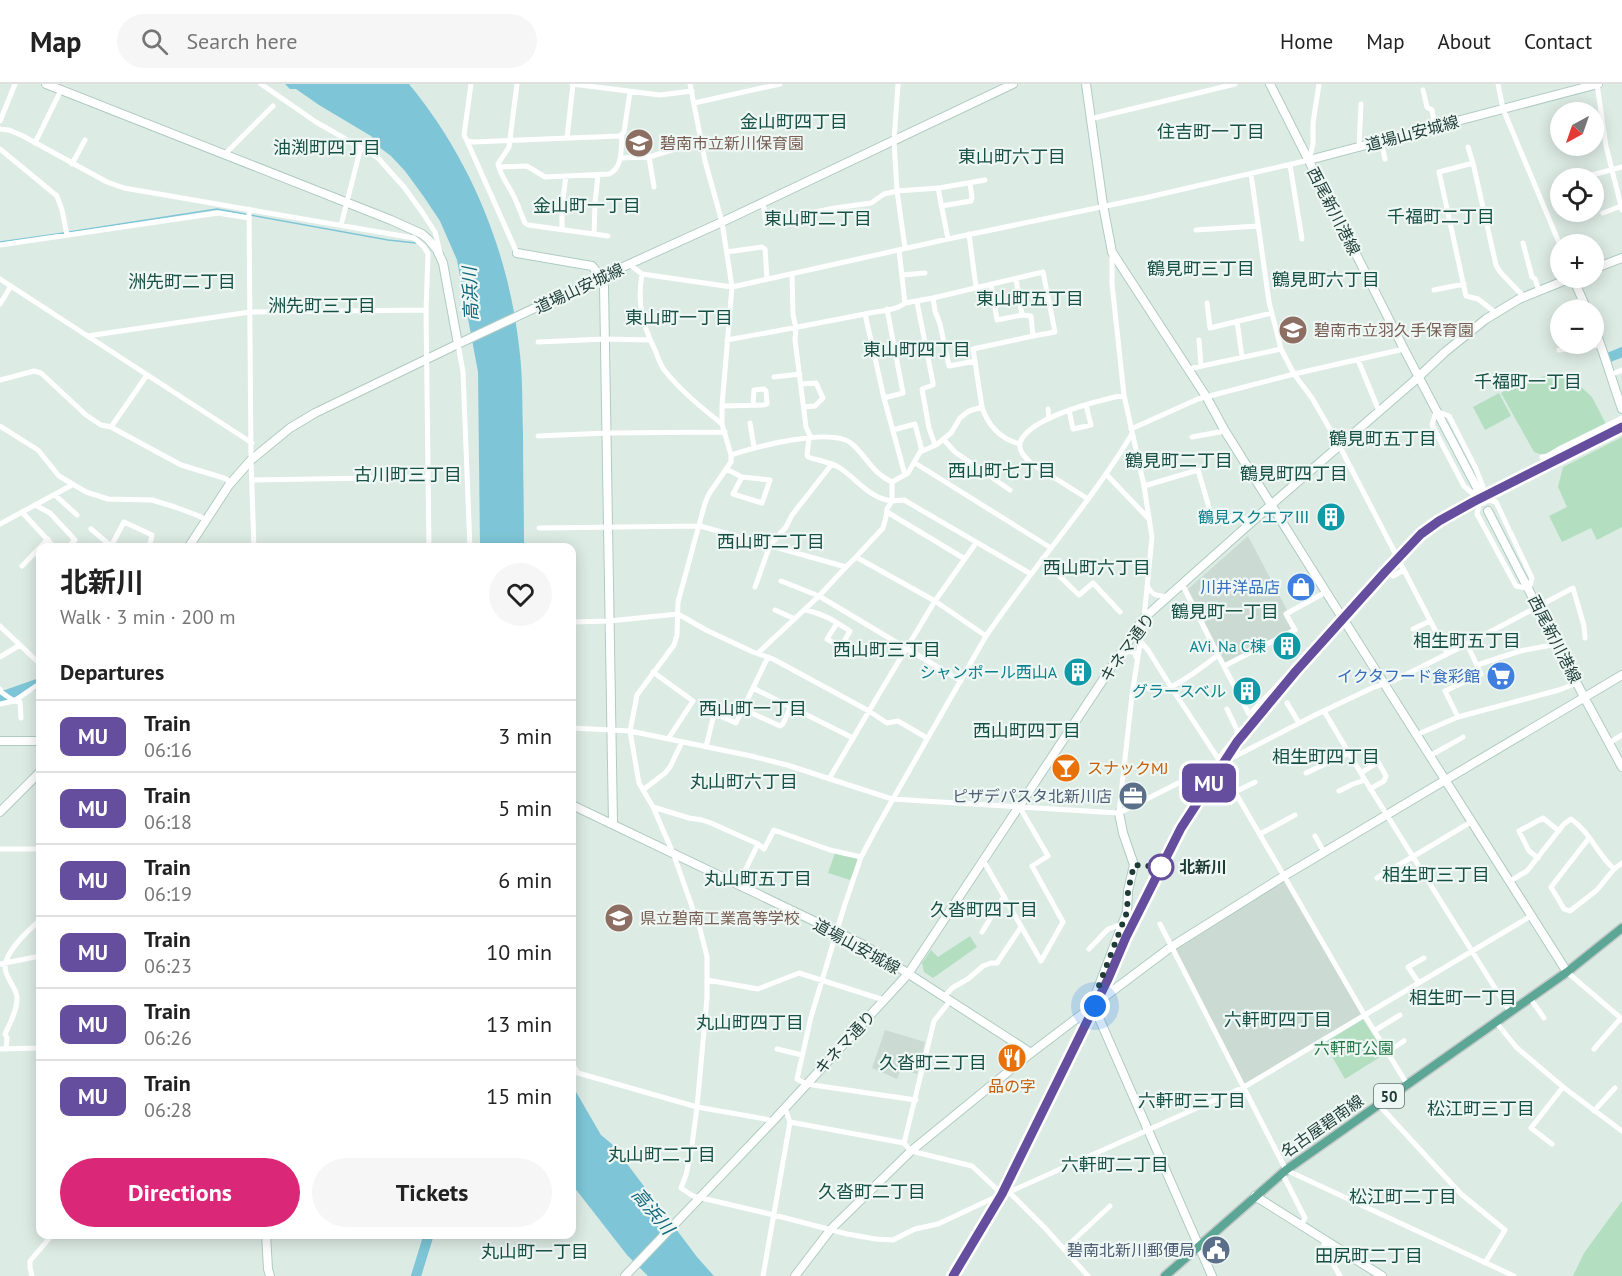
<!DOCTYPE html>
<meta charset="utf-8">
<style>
:root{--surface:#fff;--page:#f6f6f6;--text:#222;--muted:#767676;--line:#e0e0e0;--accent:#db2777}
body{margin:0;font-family:"PT Sans","Noto Sans JP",sans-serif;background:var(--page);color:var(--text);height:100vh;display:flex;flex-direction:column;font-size:22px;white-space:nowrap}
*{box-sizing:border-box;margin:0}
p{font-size:20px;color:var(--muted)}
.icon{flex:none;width:33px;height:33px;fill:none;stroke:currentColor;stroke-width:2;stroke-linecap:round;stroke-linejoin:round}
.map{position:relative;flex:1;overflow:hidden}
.panel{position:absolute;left:36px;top:459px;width:540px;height:696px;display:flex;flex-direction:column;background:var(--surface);border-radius:12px;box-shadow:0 3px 15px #0003}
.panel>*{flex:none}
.badge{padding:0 12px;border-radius:9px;font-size:21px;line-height:39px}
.needle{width:39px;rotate:220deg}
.fabs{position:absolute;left:1550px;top:18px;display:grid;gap:12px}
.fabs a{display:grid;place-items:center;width:54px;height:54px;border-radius:50%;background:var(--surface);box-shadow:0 3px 15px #0003;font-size:30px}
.you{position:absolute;width:30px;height:30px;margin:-15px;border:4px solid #fff;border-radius:50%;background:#1a73e8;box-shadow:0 0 0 9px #1a73e833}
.map>.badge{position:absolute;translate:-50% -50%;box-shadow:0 0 0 3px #fff}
h2{padding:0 24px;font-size:22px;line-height:54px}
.round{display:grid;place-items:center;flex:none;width:63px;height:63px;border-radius:32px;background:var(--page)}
.summary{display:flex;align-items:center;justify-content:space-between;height:102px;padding:0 24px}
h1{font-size:28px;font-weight:700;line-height:45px}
.cta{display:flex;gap:12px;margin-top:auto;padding:12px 24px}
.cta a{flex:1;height:69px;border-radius:36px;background:var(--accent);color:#fff;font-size:24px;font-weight:700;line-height:69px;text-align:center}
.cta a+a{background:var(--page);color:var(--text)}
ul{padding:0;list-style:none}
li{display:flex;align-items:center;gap:18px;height:72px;padding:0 24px;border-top:2px solid var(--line)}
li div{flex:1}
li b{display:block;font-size:22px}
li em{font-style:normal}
li .badge{min-width:66px;font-weight:700;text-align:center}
header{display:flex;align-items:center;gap:36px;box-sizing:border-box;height:84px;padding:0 30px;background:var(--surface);border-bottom:2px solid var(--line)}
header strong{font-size:28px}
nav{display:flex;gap:33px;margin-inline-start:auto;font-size:21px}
.search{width:420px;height:54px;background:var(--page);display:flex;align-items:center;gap:15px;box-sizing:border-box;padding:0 21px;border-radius:33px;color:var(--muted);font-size:22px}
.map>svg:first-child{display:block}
</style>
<header>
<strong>Map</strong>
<div class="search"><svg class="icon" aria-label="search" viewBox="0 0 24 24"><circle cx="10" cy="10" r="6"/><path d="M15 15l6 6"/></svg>Search here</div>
<nav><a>Home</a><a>Map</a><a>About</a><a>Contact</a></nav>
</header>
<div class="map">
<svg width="1622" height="1192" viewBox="0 0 1622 1192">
<rect width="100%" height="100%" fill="#ddebe5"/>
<path fill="#cbdbd4" d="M1248,452L1287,526L1283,529L1291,544L1290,547L1225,579L1188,505Z
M1284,792L1365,932L1244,1003L1171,863Z
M885,946L925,958L917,990L901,985L897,995L872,984Z"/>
<path fill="#b3dfc0" d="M1558,288L1566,289L1592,313L1606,340L1543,371L1534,368L1501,309L1515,301Z
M1499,309L1511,332L1485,346L1473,323Z
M1622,353V443L1597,456L1591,444L1562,458L1549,432L1567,423L1558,403L1563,383Z
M835,769L857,774L858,777L850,796L828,789Z
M970,852L977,863L933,894L924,888L922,879L931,866L938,873Z
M1363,935L1385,970L1345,995L1324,959Z
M1622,1117V1192H1573L1584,1169Z"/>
<path fill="#7ec6d7" d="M285,0H409C470,74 508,166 519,262C523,291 522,320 523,349C523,387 524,425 524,463H480L478,288L457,176L440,137L424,113L405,87L391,72L375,60V57L371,52L319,21L296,5H290Z
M572,1001L601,1051L613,1061L697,1173L714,1192H648L627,1171L574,1103L572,1100Z"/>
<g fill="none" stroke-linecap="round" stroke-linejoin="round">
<path stroke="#7ec6d7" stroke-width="1.5" d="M69,148L217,125L388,156L416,159
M0,158L64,149"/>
<path stroke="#7ec6d7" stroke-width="10" d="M1610,273L1622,268
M0,613L40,599
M416,1192L429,1150"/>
<path stroke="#b7c8c2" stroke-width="8" stroke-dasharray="8 4" stroke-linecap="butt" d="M1476,402L1488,427"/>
<g stroke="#afccc2" stroke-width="10">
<path id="secondary" d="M46,0L391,136L422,150L429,156L437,166L443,179L458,260
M1086,0L1103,121L1112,168L1207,314L1225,347L1326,508L1567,888
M1270,0L1404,265L1476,402
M1309,76L1598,0
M517,169L592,182L601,193L604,202C608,381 609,561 613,740
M1593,185L1622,174
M1573,194L1587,226
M1593,241C1604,268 1612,297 1622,325
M1488,427L1584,613L1622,683
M188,464L229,401L251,376L290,344L315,329L458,260L601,193L722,138L1013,0
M0,657H40
M572,721L864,861L1031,969
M0,728L40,688
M1119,729L1123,749L1134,781L1128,807L1127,828L1095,912V925L1212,1192
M1095,925L1103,914L1171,863L1284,792L1622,591
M1255,1112L1382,1192
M266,1150L268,1185L270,1192
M625,1192L773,1037L908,890L1144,534L1272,420L1413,298L1445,268L1486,235L1519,215L1571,194
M795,1192L831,1145L911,1067L1031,969L1085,928L1095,925"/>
</g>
<g stroke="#c0c8c6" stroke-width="11">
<path id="primary" d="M1165,1192L1286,1086L1567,888L1622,844"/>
</g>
<path stroke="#fff" stroke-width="5" d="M261,0L316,38L377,73L404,103L422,128L435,148L440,168
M471,0L464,51L467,57L473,58L620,52L624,48L630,8
M517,0L509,63L498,80C500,90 506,98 511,107C517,117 520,128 525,139L528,141L608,152
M572,0L660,11L692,7
M690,0L705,77L722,138L732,203L722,322V340L731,371V378L709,410L705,419L678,518L677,551L674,561L637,611L630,647L639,699L653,723L673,769L700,845L707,873V914L697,1023L691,1068L686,1091L681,1104L693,1112L774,1131L847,1150L876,1155L893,1156L915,1145L938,1140L1002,1110L1009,1108L1244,1003L1531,832
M898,0L894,57L897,107L905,164
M1498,0L1503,25L1560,161
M1597,0L1606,62L1622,126
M1423,6L1427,23L1432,26L1435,42
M694,19L780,0
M1090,35L1235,0
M0,37L15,0
M0,45L9,46L23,52L107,98L124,104L414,154L424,163L428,170L426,226L429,464
M567,54L573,0
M467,57L517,169
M1381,57L1385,75
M35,59L61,6
M1359,63L1361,20
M1468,63L1473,79
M0,65L57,112L62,126L67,151
M225,70L273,22
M649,73L654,103
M620,74L649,73L701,57
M72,80L85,56
M1290,81L1302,155
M499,83L527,82L545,93L609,90C623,84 621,65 622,51
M1251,90L1269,218L1281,265L1294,290L1312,314L1339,361L1447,569
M1592,91L1622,83
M938,104L948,155
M763,119L766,138L835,124L871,119L884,110L897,107L939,104L985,96
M941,122L971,117L972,114L970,99
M249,125L251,376L254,464
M1603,129L1621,122
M341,141L361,63
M562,145V122L566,92
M1196,146L1258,142
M594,150L595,119L598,91
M969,150L976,203
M1523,159L1532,193L1535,195L1539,207
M0,161L218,129L249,134
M899,166L905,219
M727,168L762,163L765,165L767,195
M1112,169V200L1124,311L1144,402L1152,453L1144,534L1132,611L1119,729
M629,180L642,190L732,203L948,155L1149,113L1309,76L1313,60V39L1319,0
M642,190C637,219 642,240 655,266C658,273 660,281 665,287C681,307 702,324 722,340
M792,190L793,231L796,244L795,256L806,343L811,354
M902,191L925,189
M0,195L252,359
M1016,195L1022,231
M1434,206L1464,200
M933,214L935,227L940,240L949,282L975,277
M917,218L933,299V301L922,305L929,344L935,361
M1207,219L1210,244L1272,229
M1572,219L1583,216
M0,220L11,202
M1496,229L1478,215L1466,212L1439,88L1473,79L1496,181L1500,188L1524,213
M865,230L884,314L905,391
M1237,237L1242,273
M87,252L250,228L426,226
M727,256C773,248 819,239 865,230C877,227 896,227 905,219L933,214L1043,188L1055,248L1033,252
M1199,256L1201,282
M538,258L605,255L650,256
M458,260L463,288L470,464
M1559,266L1601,261
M1358,276L1379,327
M1188,285L1281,265
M1610,291L1622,286
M774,293L800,290
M0,296L34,287L41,289L86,331L101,341L111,343L181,381L224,394L231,398
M801,300L816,299L823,314L815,322L804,323
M884,314L903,309L887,225
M722,322L764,321L767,320L766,307L764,305L754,306L753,321
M982,323L973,265L1033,252L1031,232L1022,231L997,236L991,200
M1048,325L1049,335
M1069,326L1073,345L1091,341L1086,321
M1436,327L1449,332L1476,385L1483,403L1472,409L1464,402L1432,341Z
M750,339L754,363
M0,342L38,366L59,392L86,408L108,415L152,416L175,423L199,432L206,436
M111,343L147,291
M1131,345L1198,315L1294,290L1404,265
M893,346L915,340L922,367
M538,352L608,349L725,348
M1192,353L1225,347
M809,354L807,371L808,373C819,377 831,378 840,384C858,396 869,414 892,417L887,425L886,433L883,444L856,473
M944,356L955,368L1010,406
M731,371C755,363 833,342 852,360C867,373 872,389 892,398L908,389L920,368L936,361L951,349L960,334L969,327L982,323C988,342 1001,355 1020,360
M1542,373L1548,372L1561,364L1622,334
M915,379L1051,464
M726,385L742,393L770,396L762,419L733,410L742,393
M1106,390L1148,434
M253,396L428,393
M892,398V417L904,416L1031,490
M1144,402L1198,386L1213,437L1232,433L1254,436
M55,411L77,431
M1088,415L1031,379C1026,374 1018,367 1020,359C1028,333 1101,316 1124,311
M1489,416L1496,418L1532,494L1529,505L1516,502L1477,430L1479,421Z
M35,421L50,429L75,456L67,464
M22,428L55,464
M887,428L965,475
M0,440L72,401
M539,444L700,442L846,483L856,473L935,517L986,552
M91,445L111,462
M110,464L124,438L152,451L149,464
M1042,475L1079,511L1093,499L1120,528
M22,482L48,455
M1393,492L1404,486
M781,497L819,512L961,597
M1182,500L1218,571
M755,503L770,461L786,443L792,431L832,380
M1148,503C1152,511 1158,513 1167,512
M40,523V524
M775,526L795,535
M806,526C824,530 834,537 850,547L841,563L827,555L837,539
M572,538L609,537L678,530L706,546L753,568L773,575L869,627L887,639L898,637L927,654
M0,542L40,580
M1413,545L1430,537
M1140,557L1148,566L1173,606L1223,682L1235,708L1284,792L1365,932L1407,1000
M1467,560L1481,590L1445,607L1458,633L1559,606L1577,599
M758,569L819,512L846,483
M1121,572L1129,567L1135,569L1136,573
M0,573L20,561
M1477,581L1520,567L1557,560
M1224,582L1295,546L1286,530L1326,508
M653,588L693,617L668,655
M1133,603L1173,606
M1171,603C1188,594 1203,583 1218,571L1249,630L1251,629L1288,590
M753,604L853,654
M0,605L1,608L14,617L20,618L21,634
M1287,619L1299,639
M0,620L14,617L36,602L40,601
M743,625L780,642L783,640L791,622
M1324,627L1365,696L1510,928
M572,644L630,647L751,672L787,681L892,715L1119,729L1220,678
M1416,651L1458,633
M1609,659L1622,651
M706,663L713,634L715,632H720L736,639L768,573
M1430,672C1441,665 1452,660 1463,653
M1218,675L1237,651V646L1227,625
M1223,682L1230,675L1315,631L1372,604L1393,597L1467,560L1573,504L1584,542L1585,554
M1306,689L1349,669
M1361,689L1378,678L1386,692L1384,697L1370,705
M829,695L879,610L935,517L976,459
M643,706L665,689L670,683L682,658
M1339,707L1353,700L1365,696
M1235,708L1255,698
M653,723L689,734L702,736L711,739L758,760
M1260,750L1295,731
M1315,752L1324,768
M1589,754L1551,803L1564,825L1570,827L1597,806L1614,785
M0,765H40
M1538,774L1529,767L1519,747L1543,734L1559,747
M983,776L1041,877L1063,838L1032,782L1048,772L1019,722
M1377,794L1471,738
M1510,797L1527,787L1564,740L1571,735C1590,748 1597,770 1614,785L1622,779
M738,801L758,760L764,765L774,746L830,766L861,773
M1160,840L1286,1086L1514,1192
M982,848L1004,812
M1089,865L1108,845L1122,840
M0,880L40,872
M1567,888L1622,935
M707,896L758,905L799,889L884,916
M1419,899L1408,883L1424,874
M944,913L952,904L968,895L983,882L991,879H997L1021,843
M1530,914L1544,934
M1496,938L1516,963L1563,1003L1622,1047
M1374,947L1400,931
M0,965L40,964
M6,965L7,954L5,950C10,939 17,927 17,914C17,905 8,897 6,888C0,871 29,846 40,836
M777,965L802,971
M1594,965L1621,934
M1387,968L1404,957
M572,980L578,989L697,1023L765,1035L773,1037
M916,1016L806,1000L797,995L811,933L844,823L861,773L877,743L986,552C1033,483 1089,421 1132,350
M1378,1020L1461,1110L1505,1146L1485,1179
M1594,1027L1615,1004
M790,1038L904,1059L911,1067L972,1082L1002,1110
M904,1059L934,937L950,917
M1552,1060L1531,1044L1563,1003
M1282,1089L1305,1134L1301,1142
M1009,1108L1045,1144L1088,1192
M1324,1156V1164L1340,1192
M1064,1165L1110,1122
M32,1192L30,1183V1177L53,1150
M763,1192L790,1038L785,1024"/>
<use href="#secondary" stroke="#fff" stroke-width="8"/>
<use href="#primary" stroke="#5ca696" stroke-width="8"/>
<path stroke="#577870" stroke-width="1.5" stroke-dasharray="12 6" stroke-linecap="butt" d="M953,1192L1002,1110L1108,895L1126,853L1181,744L1237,658L1296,587L1385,488L1421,450L1439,437L1473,418L1622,343"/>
</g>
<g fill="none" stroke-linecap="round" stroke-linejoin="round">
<g stroke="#fff" stroke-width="14">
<path id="line" d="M953,1192L1002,1110L1108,895L1126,853L1181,744L1237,658L1296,587L1385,488L1421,450L1439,437L1473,418L1622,343"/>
</g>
<use href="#line" stroke="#654e9e" stroke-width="9"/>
<path stroke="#1d3c35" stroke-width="6" stroke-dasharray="0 10.8" d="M1095,922V912L1127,828L1128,807L1134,781L1161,783"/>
</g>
<defs>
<g id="school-disc" transform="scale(1.5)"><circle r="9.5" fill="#8d6e63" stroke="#eef7f3"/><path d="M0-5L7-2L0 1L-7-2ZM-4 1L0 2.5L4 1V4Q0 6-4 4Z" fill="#fff"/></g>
<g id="building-disc" transform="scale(1.5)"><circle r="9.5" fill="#0f9aa8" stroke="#eef7f3"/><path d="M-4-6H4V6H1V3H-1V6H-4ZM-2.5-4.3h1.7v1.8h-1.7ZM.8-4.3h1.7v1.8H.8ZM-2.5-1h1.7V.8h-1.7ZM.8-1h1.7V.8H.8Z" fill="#fff"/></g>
<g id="shop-disc" transform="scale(1.5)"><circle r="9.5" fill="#3f7fe0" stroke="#eef7f3"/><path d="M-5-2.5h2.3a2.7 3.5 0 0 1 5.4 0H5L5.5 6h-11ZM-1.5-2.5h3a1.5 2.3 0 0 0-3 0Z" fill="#fff"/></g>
<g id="supermarket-disc" transform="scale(1.5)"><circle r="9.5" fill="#3f7fe0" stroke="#eef7f3"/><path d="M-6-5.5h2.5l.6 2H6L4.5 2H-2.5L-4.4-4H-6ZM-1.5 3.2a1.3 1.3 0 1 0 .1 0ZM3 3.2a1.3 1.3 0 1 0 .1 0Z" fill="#fff"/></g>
<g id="bar-disc" transform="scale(1.5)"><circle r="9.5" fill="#e8710a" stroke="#eef7f3"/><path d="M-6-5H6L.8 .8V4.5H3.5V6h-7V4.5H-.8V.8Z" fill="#fff"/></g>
<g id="office-disc" transform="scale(1.5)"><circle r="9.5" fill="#5c6f8a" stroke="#eef7f3"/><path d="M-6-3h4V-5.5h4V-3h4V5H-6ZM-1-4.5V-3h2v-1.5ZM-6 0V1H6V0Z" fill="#fff"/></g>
<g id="restaurant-disc" transform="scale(1.5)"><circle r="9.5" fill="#e8710a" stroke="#eef7f3"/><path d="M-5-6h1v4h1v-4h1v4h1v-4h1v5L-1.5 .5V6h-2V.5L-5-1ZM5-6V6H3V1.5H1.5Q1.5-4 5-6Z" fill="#fff"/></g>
<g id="civic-disc" transform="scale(1.5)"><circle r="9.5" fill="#5c6f8a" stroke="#eef7f3"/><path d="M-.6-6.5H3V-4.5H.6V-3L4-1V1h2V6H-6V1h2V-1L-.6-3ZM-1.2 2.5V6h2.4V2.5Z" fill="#fff"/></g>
</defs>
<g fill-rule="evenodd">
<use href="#school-disc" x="639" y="59"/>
<use href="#school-disc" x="1293" y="246"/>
<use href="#building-disc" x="1331" y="433"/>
<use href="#shop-disc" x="1301" y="503"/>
<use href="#building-disc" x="1287" y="562"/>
<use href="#building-disc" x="1078" y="588"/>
<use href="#supermarket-disc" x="1501" y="592"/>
<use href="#building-disc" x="1247" y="607"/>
<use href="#bar-disc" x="1066" y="684"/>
<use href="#office-disc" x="1133" y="712"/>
<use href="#school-disc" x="619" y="834"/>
<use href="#restaurant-disc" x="1012" y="974"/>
<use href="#civic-disc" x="1216" y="1166"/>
</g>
<circle fill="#fff" stroke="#654e9e" stroke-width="3" cx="1161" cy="783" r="12"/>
<g text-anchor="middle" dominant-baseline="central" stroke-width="4.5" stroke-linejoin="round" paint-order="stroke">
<rect fill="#eef7f3" stroke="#5c746e" stroke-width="1.5" x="1374" y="1000" width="30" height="24" rx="4.5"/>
<g font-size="15" font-weight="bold" fill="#1d3c35">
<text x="1389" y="1012">50</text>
</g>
<g font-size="16" fill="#1d3c35" stroke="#eef7f3">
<text transform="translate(1412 49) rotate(-15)">道場山安城線</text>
<text transform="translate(1334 127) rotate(63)">西尾新川港線</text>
<text transform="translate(579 204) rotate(-25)">道場山安城線</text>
<text transform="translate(1555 555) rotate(63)">西尾新川港線</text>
<text transform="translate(1127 563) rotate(-54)">キネマ通り</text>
<text transform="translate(857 862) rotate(29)">道場山安城線</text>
<text transform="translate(845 958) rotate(-47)">キネマ通り</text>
<text transform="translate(1322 1042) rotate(-35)">名古屋碧南線</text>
</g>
<g font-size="16" fill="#785e54" stroke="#eef7f3" text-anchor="start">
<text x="660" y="59">碧南市立新川保育園</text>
<text x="1314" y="246">碧南市立羽久手保育園</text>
<text x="640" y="834">県立碧南工業高等学校</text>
</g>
<g font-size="16" fill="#0d838f" stroke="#eef7f3" text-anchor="end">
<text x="1310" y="433">鶴見スクエアⅢ</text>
<text x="1266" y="562">AVi. Na C棟</text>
<text x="1057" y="588">シャンポール西山A</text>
<text x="1226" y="607">グラースベル</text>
</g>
<g font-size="16" fill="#366cbe" stroke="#eef7f3" text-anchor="end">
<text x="1280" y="503">川井洋品店</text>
<text x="1480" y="592">イクタフード食彩館</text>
</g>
<g font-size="16" fill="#c56008" stroke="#eef7f3" text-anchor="start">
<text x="1087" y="684">スナックMJ</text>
<text x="1012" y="1002" text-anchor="middle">品の字</text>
</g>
<g font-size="16" fill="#4e5e75" stroke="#eef7f3" text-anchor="end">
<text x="1112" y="712">ピザデパスタ北新川店</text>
<text x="1195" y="1166">碧南北新川郵便局</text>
</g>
<g font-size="16" font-weight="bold" fill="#1d3c35" stroke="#eef7f3" text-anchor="start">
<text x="1179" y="783">北新川</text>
</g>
<g font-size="16" fill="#237747" stroke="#eef7f3">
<text x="1354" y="964">六軒町公園</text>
</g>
<g font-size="18" fill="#175044" stroke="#eef7f3">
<text x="794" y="37">金山町四丁目</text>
<text x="1211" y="47">住吉町一丁目</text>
<text x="327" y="63">油渕町四丁目</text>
<text x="1012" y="72">東山町六丁目</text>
<text x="587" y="121">金山町一丁目</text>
<text x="1441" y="132">千福町二丁目</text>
<text x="818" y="134">東山町二丁目</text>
<text x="1201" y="184">鶴見町三丁目</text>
<text x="1326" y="195">鶴見町六丁目</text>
<text x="182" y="197">洲先町二丁目</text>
<text x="1030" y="214">東山町五丁目</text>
<text x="322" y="221">洲先町三丁目</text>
<text x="679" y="233">東山町一丁目</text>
<text x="917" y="265">東山町四丁目</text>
<text x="1528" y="297">千福町一丁目</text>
<text x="1383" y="354">鶴見町五丁目</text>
<text x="1179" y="376">鶴見町二丁目</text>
<text x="1002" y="386">西山町七丁目</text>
<text x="1294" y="389">鶴見町四丁目</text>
<text x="408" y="390">古川町三丁目</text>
<text x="771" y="457">西山町二丁目</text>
<text x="1097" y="483">西山町六丁目</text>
<text x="1225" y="527">鶴見町一丁目</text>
<text x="1467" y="556">相生町五丁目</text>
<text x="887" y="565">西山町三丁目</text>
<text x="753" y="624">西山町一丁目</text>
<text x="1027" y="646">西山町四丁目</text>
<text x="1326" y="672">相生町四丁目</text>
<text x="744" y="697">丸山町六丁目</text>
<text x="1436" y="790">相生町三丁目</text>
<text x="758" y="794">丸山町五丁目</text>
<text x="984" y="825">久沓町四丁目</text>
<text x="1463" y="913">相生町一丁目</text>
<text x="1278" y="935">六軒町四丁目</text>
<text x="750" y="938">丸山町四丁目</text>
<text x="933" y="978">久沓町三丁目</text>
<text x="1192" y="1016">六軒町三丁目</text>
<text x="1481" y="1024">松江町三丁目</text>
<text x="662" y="1070">丸山町二丁目</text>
<text x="1115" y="1080">六軒町二丁目</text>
<text x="872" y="1107">久沓町二丁目</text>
<text x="1403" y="1112">松江町二丁目</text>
<text x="535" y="1167">丸山町一丁目</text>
<text x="1369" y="1171">田尻町二丁目</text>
</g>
<g font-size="18" font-style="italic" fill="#11687e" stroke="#eef7f3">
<text transform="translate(470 210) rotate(-92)">高浜川</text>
<text transform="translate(653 1127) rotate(50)">高浜川</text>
</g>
</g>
</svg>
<div class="fabs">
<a><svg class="needle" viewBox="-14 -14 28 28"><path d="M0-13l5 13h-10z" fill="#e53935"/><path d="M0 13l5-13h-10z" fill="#767676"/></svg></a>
<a><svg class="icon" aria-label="locate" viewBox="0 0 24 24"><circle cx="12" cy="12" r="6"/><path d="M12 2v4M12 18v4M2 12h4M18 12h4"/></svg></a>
<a>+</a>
<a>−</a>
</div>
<div class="you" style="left:1095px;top:922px"></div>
<b class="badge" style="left:1209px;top:699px;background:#654e9e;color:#fff">MU</b>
<section class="panel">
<div class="summary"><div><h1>北新川</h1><p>Walk · 3 min · 200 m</p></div><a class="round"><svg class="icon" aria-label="heart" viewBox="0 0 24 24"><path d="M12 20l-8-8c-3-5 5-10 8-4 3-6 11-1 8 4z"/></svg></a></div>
<h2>Departures</h2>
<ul>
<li><span class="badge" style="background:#654e9e;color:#fff">MU</span><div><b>Train</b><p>06:16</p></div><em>3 min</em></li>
<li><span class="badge" style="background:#654e9e;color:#fff">MU</span><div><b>Train</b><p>06:18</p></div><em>5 min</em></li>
<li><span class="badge" style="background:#654e9e;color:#fff">MU</span><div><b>Train</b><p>06:19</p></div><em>6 min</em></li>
<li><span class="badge" style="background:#654e9e;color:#fff">MU</span><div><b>Train</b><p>06:23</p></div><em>10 min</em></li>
<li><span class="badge" style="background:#654e9e;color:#fff">MU</span><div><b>Train</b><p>06:26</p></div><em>13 min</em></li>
<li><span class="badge" style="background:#654e9e;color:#fff">MU</span><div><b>Train</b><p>06:28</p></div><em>15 min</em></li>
</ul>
<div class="cta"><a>Directions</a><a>Tickets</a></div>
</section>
</div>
